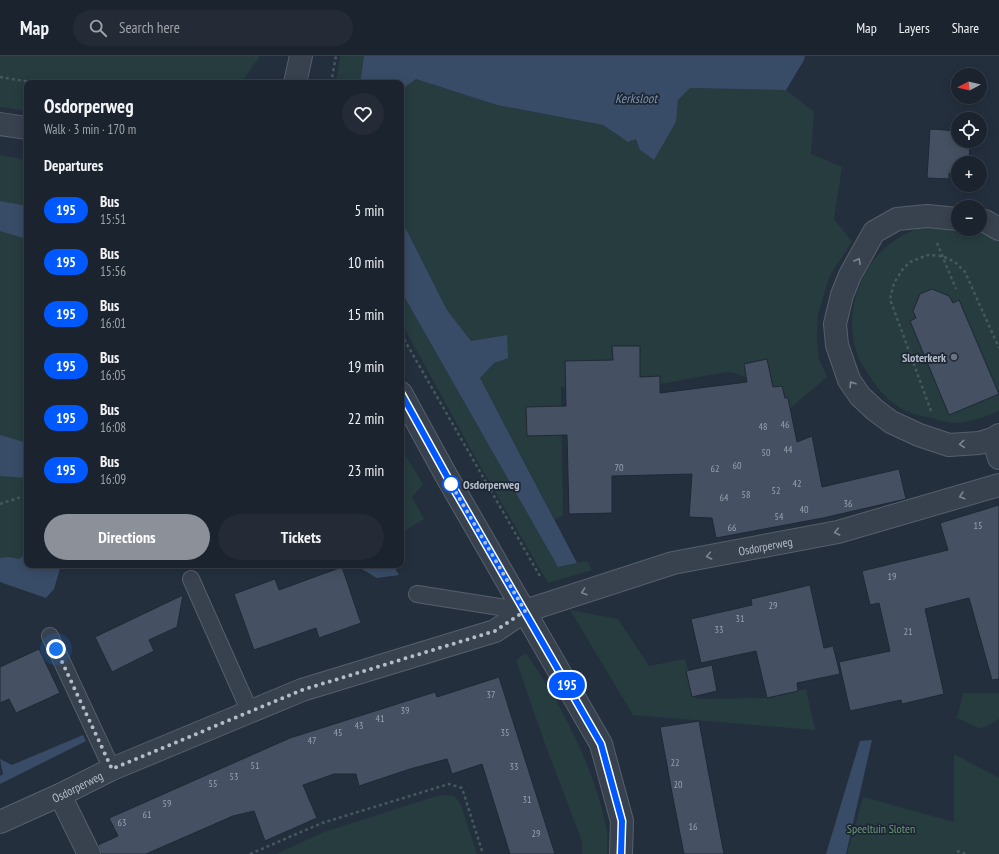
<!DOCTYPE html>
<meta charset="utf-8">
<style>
:root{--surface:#1b232e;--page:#242b36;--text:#f1f3f6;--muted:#a0a4aa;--line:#39404a;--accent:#8c9099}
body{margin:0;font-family:"PT Sans Narrow",sans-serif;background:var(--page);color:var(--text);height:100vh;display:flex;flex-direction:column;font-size:15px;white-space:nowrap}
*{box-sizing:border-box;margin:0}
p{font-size:13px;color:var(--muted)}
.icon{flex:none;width:22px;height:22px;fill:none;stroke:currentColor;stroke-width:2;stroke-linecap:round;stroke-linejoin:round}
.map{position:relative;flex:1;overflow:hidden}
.panel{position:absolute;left:24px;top:24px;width:380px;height:488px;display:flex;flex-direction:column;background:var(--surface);border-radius:8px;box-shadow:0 2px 10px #0003,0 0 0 1px var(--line)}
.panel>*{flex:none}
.badge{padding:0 8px;border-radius:13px;font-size:14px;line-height:26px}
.needle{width:26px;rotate:263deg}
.fabs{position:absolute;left:951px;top:12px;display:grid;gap:8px}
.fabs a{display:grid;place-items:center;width:36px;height:36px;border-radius:50%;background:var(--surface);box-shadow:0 2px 10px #0003,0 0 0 1px var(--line);font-size:20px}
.you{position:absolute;width:20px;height:20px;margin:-10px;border:3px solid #fff;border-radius:50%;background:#1a73e8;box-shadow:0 0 0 6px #1a73e833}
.map>.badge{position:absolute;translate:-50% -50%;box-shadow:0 0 0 2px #fff}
h2{padding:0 20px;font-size:15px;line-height:36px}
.round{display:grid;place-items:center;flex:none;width:42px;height:42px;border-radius:21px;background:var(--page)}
.head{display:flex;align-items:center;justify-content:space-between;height:68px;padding:0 20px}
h1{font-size:19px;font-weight:700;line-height:30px}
.action{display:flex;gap:8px;margin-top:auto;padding:8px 20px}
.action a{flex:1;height:46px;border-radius:24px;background:var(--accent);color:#fff;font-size:16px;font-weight:700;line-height:46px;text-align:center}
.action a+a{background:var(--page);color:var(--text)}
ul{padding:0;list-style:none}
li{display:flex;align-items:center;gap:12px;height:52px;padding:0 20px}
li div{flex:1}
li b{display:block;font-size:15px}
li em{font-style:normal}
li .badge{min-width:44px;font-weight:700;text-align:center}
header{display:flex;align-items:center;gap:24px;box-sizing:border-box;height:56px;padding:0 20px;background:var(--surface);border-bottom:1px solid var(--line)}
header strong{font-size:19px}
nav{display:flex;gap:22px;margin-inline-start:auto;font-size:14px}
.search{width:280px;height:36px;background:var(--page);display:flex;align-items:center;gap:10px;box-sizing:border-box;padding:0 14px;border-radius:22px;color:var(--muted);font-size:15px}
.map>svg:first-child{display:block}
</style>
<header>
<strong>Map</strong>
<div class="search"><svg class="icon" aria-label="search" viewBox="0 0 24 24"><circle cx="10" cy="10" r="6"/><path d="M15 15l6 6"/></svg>Search here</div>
<nav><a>Map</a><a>Layers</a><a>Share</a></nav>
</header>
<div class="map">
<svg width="999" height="798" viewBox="0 0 999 798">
<rect width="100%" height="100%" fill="#242f3e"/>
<path fill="#263c3f" d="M0,0H260L243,24L238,27H27V55L0,51Z
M340,0H364L360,27H336Z
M416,23L497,49L603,69L628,86L636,83L654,104L676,66L678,44L690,32L786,34L814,56L811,98L842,111L834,163L852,186L830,219L818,258L817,282L819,303L827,321L788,354C770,338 752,318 726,316L650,330L561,331L563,459L555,464L480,322L494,306L507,279L471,285L447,254L401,163V47L405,31Z
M0,99L27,104V509L0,522Z
M937,166L958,173H980L999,177V355C985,361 971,366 955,367C948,367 939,364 932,362C923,360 914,359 906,355C891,348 879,335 871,322C868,317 864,312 861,307C841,268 856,213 891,187C905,176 921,171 937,166Z
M401,235L558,511L587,505L592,514L548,527L475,401L401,266Z
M401,393L423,428L412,441L424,463L401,477Z
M570,554L618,563L649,610L685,603L696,643L770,642L806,633L815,674L633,659Z
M526,597C562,650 596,713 607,777C608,783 607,791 607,798H582V785L545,688L516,604Z
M963,637H999V663L981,673L957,662Z
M954,698L999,722V798H847L863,741L954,766Z
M440,739L454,740L460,747L477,798H276L324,776Z"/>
<path fill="#394c67" d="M364,0H805L804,4L786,34L690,32L678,44L676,66L654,104L640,94L636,83L628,86L603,69L497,49L416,23L405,31L401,47V27H360Z
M0,145L27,150V183L0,175Z
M401,163L447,254L471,285L507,279L508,302L494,307L480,322L577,507L558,511L401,235Z
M0,379L27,387V422L0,420Z
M27,497V509H61L54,533L46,542L0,526V502L8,501L19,503Z
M355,509H393L399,519L377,522Z
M83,679L86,685L0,728V720L3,718L0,703L12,709Z
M872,684L846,798H826L860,685Z"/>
<path fill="#455162" stroke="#1f2835" d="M930,73L958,75V85H970L969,107H958V118L949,117V123L927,122Z
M932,233L949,240L953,247L959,244L999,338L949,359L910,265L916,262L913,255L920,238Z
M612,290H640V321L660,320V337L747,326L744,308L767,303L773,331L782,330L785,342H788L797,386L812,380L822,431L899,413L906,443L823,462L716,482L712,462L689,461L692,418L612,420V457L569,458L567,379L527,380L526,351L566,350L565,305L613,304Z
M999,449V623L992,624L969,542L925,553L944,638L902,648L901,644L850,655L839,606L890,595L879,547L870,549L862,515L948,494L940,467Z
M342,511L361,567L319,582L316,572L254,594L234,538L275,523L279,534Z
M810,529L824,592L833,590L840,618L797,627L798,635L767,642L756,595L701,607L691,563L752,549L751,543Z
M183,539L177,571L149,584L154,595L112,616L95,581Z
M39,593L60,637L16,657L9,643L0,647V611Z
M712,609L717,635L692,641L686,615Z
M499,621L555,798H510L482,708L452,718L447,703L410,713L359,730L356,718H334L303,729L317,762L265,785L254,755L233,760L146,798H101L98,789L118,780L109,762L132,752L290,682L435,636L437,641Z
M699,665L711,730L724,798H684L672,737L660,671Z"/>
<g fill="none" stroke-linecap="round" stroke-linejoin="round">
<g stroke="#565f6c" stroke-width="18">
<path id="service" d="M191,523L250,656
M417,538L525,555
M50,580L112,713"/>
</g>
<g stroke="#565f6c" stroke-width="24">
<g id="minor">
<path d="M295,27L301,0"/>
<path d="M0,68L27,72"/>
<path d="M958,163L927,160L897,163L874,176L850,219L842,239L835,268L837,289L849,324L860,340L875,354L891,366L919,379L949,389L979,387L993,383L999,379"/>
<path d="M980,165H985L999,173"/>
<path d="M401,337L447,421L601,688L622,765L621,798"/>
<path d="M993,383L999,402"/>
<path d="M60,739L89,798"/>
<path id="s1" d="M0,766L60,739L112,713L302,634L495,575L525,555L673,507L838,476L999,429"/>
</g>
</g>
<path stroke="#44595c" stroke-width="2.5" stroke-dasharray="3 3" stroke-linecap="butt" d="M0,21L37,27
M331,27L336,0
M937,187L956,233
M401,278L541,522
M931,355L890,243L894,227L903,213L910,206L928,199L942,200L955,206L965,216L999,292
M0,448L27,439
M957,795L966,798
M250,798L322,767L449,728L462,732L483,798"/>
<use href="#service" stroke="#38414e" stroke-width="16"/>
<use href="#minor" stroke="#38414e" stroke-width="22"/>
</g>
<defs><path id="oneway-chevron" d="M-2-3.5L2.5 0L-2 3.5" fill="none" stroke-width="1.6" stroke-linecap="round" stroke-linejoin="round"/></defs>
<g stroke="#7c8592">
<use href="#oneway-chevron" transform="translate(858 205) rotate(-61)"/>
<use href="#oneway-chevron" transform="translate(852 328) rotate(-122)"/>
<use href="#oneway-chevron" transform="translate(962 388) rotate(175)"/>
<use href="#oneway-chevron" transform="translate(962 440) rotate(164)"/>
<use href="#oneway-chevron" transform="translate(837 476) rotate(167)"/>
<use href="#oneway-chevron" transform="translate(709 500) rotate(169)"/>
<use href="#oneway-chevron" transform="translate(584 536) rotate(162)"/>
</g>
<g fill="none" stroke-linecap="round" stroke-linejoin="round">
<g stroke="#fff" stroke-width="9">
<path id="line" d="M401,337L454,433L601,688L622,765L621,798"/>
</g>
<use href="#line" stroke="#0059ff" stroke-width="6"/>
<path stroke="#b4bcc9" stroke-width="4" stroke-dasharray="0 7.2" d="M56,593L112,713L302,634L495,575L525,555L451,428"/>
</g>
<circle fill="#6b7280" stroke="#1d2633" stroke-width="1.5" cx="954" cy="301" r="4"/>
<circle fill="#fff" stroke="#0059ff" stroke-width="2" cx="451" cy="428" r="8"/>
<g text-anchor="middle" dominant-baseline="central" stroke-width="3.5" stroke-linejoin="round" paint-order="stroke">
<g font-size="10" fill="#98a1af">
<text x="785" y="368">46</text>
<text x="763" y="370">48</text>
<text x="788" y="393">44</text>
<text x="766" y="396">50</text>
<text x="737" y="409">60</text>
<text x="619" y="411">70</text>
<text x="715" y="412">62</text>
<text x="797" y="427">42</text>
<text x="776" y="434">52</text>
<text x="746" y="438">58</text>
<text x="724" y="441">64</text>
<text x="848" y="447">36</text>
<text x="804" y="453">40</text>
<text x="779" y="460">54</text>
<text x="978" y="469">15</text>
<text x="732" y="471">66</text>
<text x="892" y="520">19</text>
<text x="773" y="549">29</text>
<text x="740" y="562">31</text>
<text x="719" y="573">33</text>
<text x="908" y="575">21</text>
<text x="491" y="638">37</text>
<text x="405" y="654">39</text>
<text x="380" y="662">41</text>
<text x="359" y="669">43</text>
<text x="338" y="676">45</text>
<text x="505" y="676">35</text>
<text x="312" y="684">47</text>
<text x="675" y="706">22</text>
<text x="255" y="709">51</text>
<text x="514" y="710">33</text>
<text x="234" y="720">53</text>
<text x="213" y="727">55</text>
<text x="678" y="728">20</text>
<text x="527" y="743">31</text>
<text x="167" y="747">59</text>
<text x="147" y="758">61</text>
<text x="122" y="766">63</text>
<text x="693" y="770">16</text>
<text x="536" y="777">29</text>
</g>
<g font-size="12" font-weight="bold" fill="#b4bcc9" stroke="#1d2633" text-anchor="end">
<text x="946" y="301">Sloterkerk</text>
</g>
<g font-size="12" font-weight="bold" fill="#b4bcc9" stroke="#1d2633" text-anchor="start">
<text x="463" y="428">Osdorperweg</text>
</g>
<g font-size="12" fill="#b4bcc9" stroke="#1d2633">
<text stroke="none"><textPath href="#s1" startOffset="817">Osdorperweg</textPath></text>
<text stroke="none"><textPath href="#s1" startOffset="85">Osdorperweg</textPath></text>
</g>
<g font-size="12" fill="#6b9a76" stroke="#1d2633">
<text x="881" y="772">Speeltuin Sloten</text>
</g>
<g font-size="13" font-style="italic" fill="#7c92b1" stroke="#1d2633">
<text x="636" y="42">Kerksloot</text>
</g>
</g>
</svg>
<div class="fabs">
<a><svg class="needle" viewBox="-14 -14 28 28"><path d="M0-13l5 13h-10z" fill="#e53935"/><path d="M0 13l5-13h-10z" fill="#a0a4aa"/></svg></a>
<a><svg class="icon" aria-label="locate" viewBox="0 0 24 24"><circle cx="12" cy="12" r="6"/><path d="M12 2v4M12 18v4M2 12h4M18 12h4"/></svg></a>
<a>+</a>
<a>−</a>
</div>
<div class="you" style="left:56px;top:593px"></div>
<b class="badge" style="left:567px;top:629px;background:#0059ff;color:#fff">195</b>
<section class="panel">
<div class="head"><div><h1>Osdorperweg</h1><p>Walk · 3 min · 170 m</p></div><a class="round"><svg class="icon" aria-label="heart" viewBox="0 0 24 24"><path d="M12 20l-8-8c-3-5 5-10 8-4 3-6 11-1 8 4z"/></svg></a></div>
<h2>Departures</h2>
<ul>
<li><span class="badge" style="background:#0059ff;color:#fff">195</span><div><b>Bus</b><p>15:51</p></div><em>5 min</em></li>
<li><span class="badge" style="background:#0059ff;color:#fff">195</span><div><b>Bus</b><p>15:56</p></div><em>10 min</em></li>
<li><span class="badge" style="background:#0059ff;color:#fff">195</span><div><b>Bus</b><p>16:01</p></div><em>15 min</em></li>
<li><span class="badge" style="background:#0059ff;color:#fff">195</span><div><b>Bus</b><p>16:05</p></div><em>19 min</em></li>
<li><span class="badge" style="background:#0059ff;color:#fff">195</span><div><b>Bus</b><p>16:08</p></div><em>22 min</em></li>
<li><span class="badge" style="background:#0059ff;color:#fff">195</span><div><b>Bus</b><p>16:09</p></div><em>23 min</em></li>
</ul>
<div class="action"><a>Directions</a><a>Tickets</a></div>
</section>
</div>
